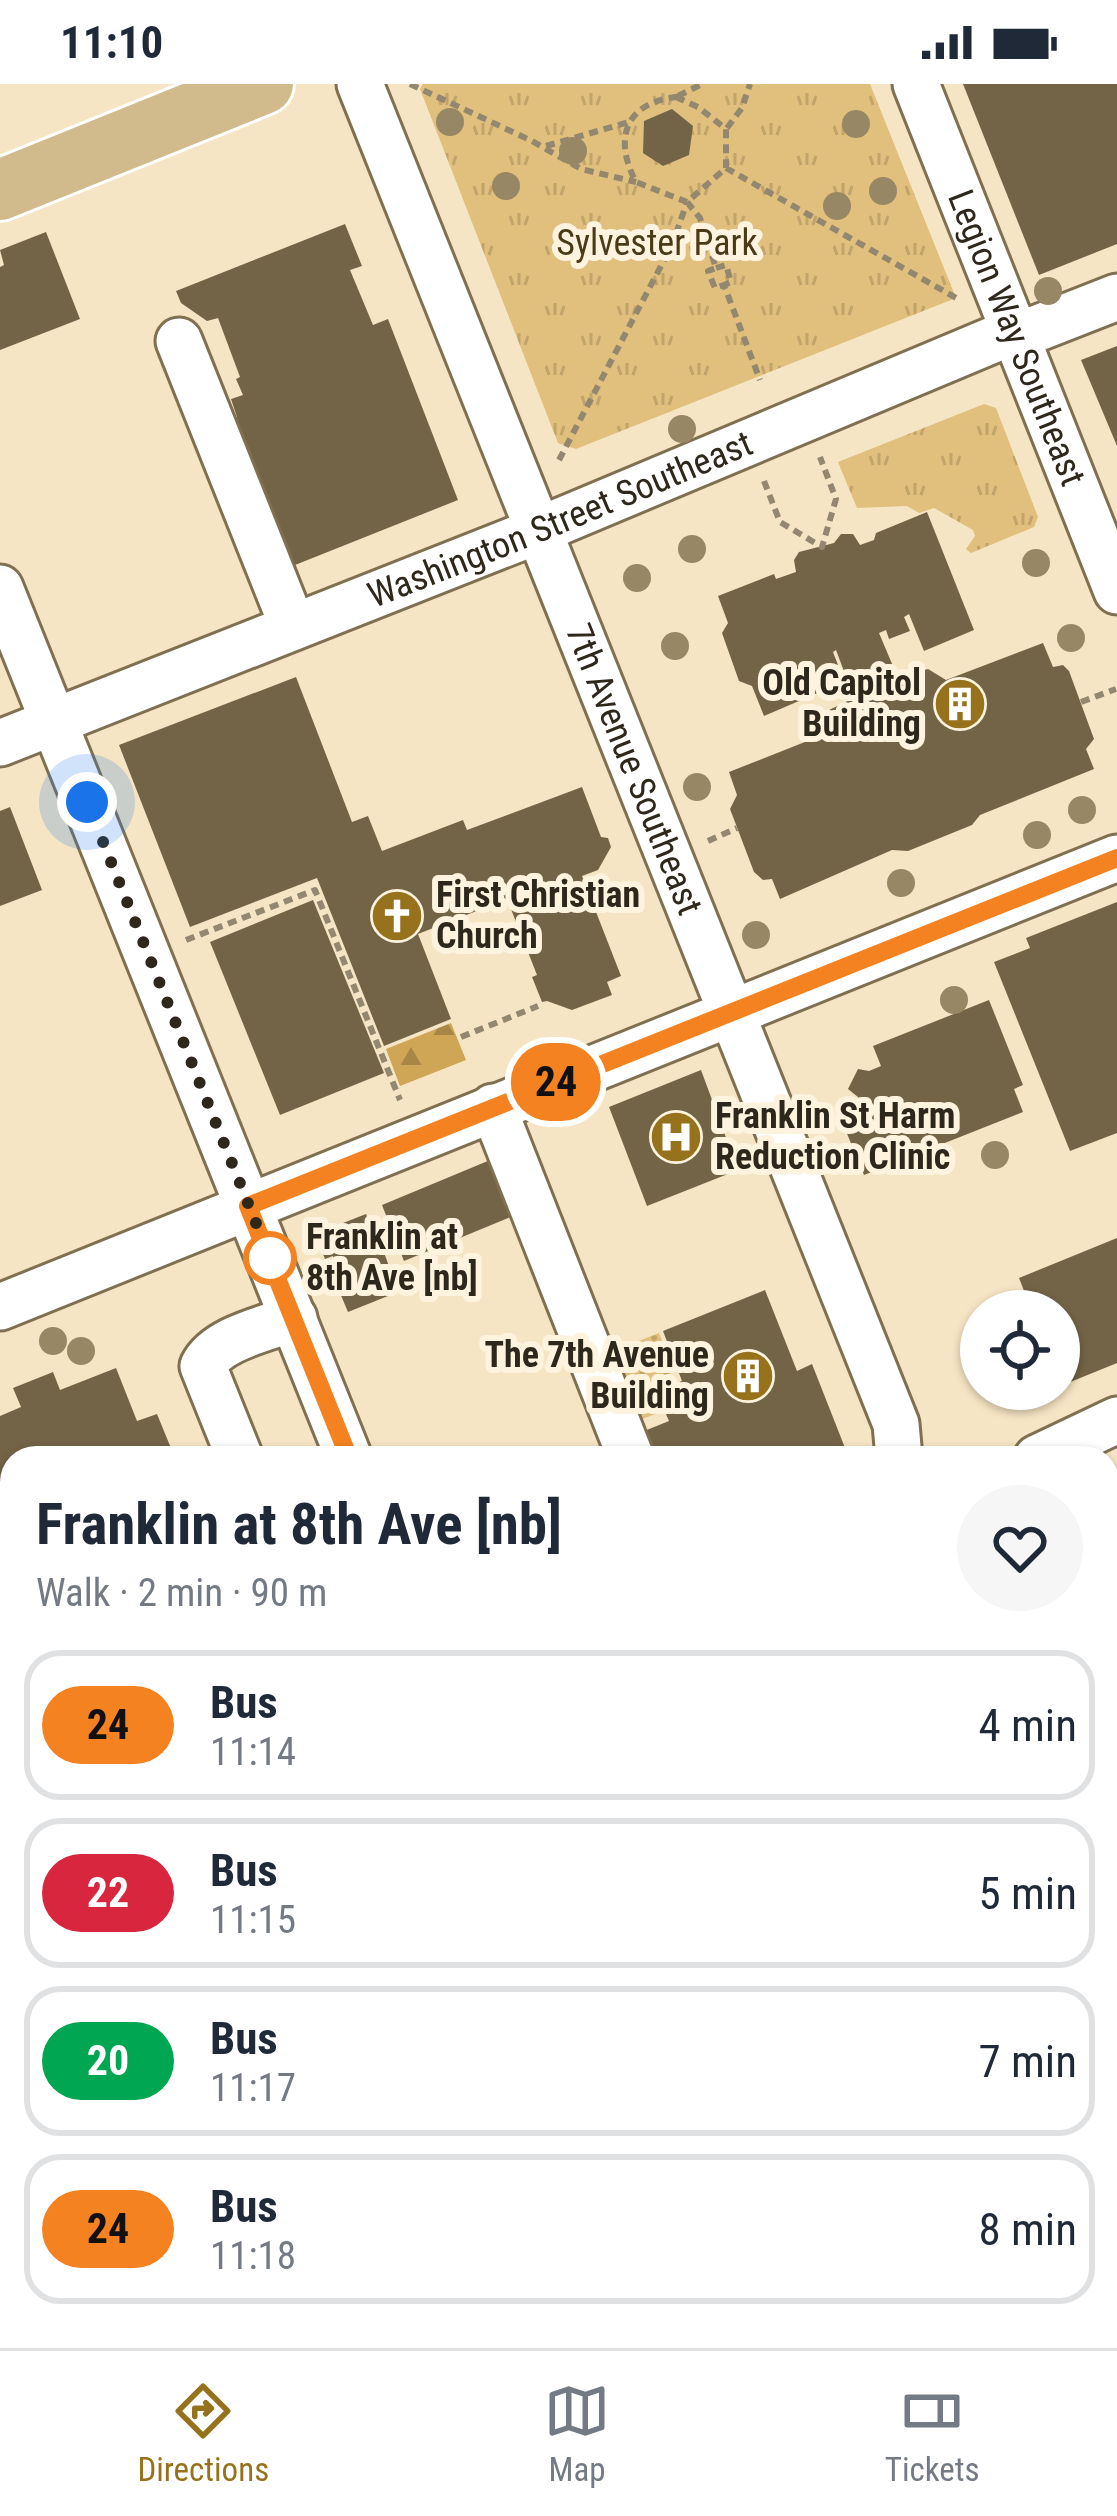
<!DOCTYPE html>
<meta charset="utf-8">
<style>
:root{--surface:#fff;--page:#f6f6f7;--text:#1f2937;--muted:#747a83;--line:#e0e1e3;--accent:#97721c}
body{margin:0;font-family:"Roboto Condensed",sans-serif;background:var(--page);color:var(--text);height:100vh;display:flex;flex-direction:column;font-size:45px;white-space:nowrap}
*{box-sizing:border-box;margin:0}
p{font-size:39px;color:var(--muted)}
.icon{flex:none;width:66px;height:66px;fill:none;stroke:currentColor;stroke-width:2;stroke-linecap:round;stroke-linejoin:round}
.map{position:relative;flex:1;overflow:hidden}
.drawer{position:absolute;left:0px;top:1362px;width:1119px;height:903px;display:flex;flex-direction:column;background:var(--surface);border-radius:36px 36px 0 0;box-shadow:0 3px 9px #0004}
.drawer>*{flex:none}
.badge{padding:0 24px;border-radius:39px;font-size:42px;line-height:78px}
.controls{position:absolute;left:960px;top:1206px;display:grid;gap:24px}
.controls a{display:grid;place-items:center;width:120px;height:120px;border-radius:50%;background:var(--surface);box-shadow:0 3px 9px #0004;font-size:60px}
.you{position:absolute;width:60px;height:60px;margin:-30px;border:9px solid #fff;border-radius:50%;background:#1a73e8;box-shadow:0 0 0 18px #1a73e833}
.map>.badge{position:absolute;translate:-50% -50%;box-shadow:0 0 0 6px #fff}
.round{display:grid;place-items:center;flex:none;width:126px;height:126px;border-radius:63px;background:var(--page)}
.head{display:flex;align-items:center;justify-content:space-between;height:204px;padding:0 36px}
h1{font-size:57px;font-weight:700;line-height:90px}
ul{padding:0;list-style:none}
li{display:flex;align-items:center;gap:36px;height:150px;margin:0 24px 18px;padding:0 12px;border:6px solid var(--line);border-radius:36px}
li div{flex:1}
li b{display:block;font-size:45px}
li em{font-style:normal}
li .badge{min-width:132px;font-weight:700;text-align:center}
.status{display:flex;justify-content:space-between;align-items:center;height:84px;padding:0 60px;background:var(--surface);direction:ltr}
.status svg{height:33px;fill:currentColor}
.tab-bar{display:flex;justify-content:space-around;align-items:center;height:168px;border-top:3px solid var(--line);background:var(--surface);font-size:33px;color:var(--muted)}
.tab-bar a{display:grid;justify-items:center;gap:6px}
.tab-bar .current{color:var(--accent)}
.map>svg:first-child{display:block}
</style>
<div class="status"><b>11:10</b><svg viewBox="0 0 49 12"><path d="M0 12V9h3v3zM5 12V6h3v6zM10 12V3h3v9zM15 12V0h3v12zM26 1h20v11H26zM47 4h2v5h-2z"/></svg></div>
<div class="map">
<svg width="1117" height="2264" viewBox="0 0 1117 2264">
<defs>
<pattern id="grass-tufts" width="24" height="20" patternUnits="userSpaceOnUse" patternTransform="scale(3)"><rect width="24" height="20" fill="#e1bf7d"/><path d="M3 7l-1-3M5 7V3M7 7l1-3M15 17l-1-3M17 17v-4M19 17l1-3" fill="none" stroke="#c1a46b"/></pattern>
<pattern id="forest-firs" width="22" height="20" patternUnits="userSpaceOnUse" patternTransform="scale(3)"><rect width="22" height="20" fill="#cea655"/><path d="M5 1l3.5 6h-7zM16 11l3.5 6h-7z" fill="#a88746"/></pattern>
<pattern id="garden-dots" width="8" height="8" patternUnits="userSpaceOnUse" patternTransform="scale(3)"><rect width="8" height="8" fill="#e1bf7d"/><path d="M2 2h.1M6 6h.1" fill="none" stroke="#c1a46b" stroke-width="1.8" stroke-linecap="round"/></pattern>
</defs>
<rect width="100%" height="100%" fill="#f6e5c4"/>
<path fill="url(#grass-tufts)" d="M423,0H870L956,214L576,365L558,359L420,5Z
M984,320L996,324L1038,433L1034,443L971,469L966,465L975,452L973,446L934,424L919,429L907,422L857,424L838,378Z"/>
<path fill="url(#forest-firs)" d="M451,939L466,976L400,1002L386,965Z"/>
<path fill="url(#garden-dots)" d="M659,1249L674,1288L649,1299L661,1328L626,1341L600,1272Z"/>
<path fill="#736447" d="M963,0H1117V160L1039,191Z
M672,25L693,42L689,71L663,82L643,69L644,37Z
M345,140L362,182L350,186L373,241L388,235L458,416L280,487L220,340L237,333L231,315L243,311L236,295L240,293L218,234L207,237L181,219L176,207Z
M46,148L80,235L0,266V183L4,181L0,166Z
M1117,262V362L1081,276Z
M927,428L974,546L924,567L909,530L904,533L910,547L889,555L886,546L879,549L898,594L928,585L946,596L1043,559L1053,583L1063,581L1069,587L1094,655L1086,665L1094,685L980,731L972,741L908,767L892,766L780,815L772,795L763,796L754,788L730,725L737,711L729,688L825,650L824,637L829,626L854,614L836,566L833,568L838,581L816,589L811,577L807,578L820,608L764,632L752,602L739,597L722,549L728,539L718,512L774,490L776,495L796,488L794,476L799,468L834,459L841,450H853L860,461L874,456L876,449Z
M296,593L352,738L368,732L382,767L463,736L467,746L582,703L601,753L608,754L611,763L598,786L582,792L621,892L607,898L612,911L572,926L547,917L542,918L532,893L537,891L507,815L418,850L451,935L384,962L317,794L190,843L119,661Z
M10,723L42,806L0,822V727Z
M313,816L384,989L280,1031L210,858Z
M1117,818V1049L1070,1067L994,878L1030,864L1026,854Z
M989,916L1023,1001L1014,1005L1023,1028L864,1091L841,1035L863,1026L858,1013L848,1005L858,985L869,987L881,982L873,962Z
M701,986L738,1086L647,1122L609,1023Z
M495,1074L518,1130L404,1177L382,1121Z
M366,1130L376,1155L379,1154L398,1208L348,1228L337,1202L343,1199L333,1172L325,1175L315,1150Z
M1117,1154V1279L1063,1301L1059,1292V1227H1032L1019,1194Z
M765,1206L797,1287L812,1280L849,1374H636L627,1354L669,1337L656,1307L682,1297L663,1247Z
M116,1284L137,1337L157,1330L175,1374H12V1592L0,1596V1332L21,1323L13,1304L53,1288L60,1306Z
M12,2190V2254L0,2258V2195Z
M407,2253H543L547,2264H411Z
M561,2253H620L625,2264H565Z"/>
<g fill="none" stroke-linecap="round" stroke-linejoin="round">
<g stroke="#7f7052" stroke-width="51">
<g id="minor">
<path id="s1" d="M360,0L896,1340L899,1374"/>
<path id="s2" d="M916,0L1117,507"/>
<path d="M179,257L293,543"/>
<path d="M0,504L349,1374"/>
<path id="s3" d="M0,659L537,447L995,255L1038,244L1117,213"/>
<path d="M493,1023L631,1374"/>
<path d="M0,1223L1117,774"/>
<path d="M240,1374L203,1282C217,1254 266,1245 294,1234"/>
<path d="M1037,1374L1117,1336"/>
<path d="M0,1784L12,1779"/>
<path d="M1107,1825L1117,1867"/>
<path d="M0,1892L12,1921"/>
<path d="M0,2002L12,1997"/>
<path d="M146,2253L151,2264"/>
<path d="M701,2253L705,2264"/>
<path d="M196,2264L223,2253"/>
<path d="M360,2264L365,2253"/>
<path d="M1067,2264L1093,2253"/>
</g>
</g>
<g stroke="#fff" stroke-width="66">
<path id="major" d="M0,106L263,0"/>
</g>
<path stroke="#938770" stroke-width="6" stroke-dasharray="9 6" stroke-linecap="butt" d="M410,0L532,57L581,85L636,98
M678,12L702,0
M676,13L698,23L726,45V84L687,118L636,98C613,55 625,19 676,13Z
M727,44L742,24L750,0
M546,62L629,38
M726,84L958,215
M687,118L700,134L716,184L708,187L715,204L724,201L760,296
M716,184L726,181L731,198L724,201
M559,376L672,161L687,118
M764,397L780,438L822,463L836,415L820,373
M1081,618L1116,605
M708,757L737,744
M186,856L315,806L400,1016
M461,953L538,922"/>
<use href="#minor" stroke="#fff" stroke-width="45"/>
<use href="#major" stroke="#d1bb8d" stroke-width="60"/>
<g stroke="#988c75" stroke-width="14">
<path id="rail" d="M1107,1951L1117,1941
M910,2264L916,2253"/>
</g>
<use href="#rail" stroke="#fdf3df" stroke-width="9" stroke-dasharray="27" stroke-linecap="butt"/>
</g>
<g fill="#988765">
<circle cx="450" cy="38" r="14"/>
<circle cx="856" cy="40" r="14"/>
<circle cx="573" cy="67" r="14"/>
<circle cx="506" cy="102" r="14"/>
<circle cx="883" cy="107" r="14"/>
<circle cx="837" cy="122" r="14"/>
<circle cx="1048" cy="207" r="14"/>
<circle cx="682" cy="345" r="14"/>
<circle cx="692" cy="465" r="14"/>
<circle cx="1036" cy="479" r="14"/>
<circle cx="637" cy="494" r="14"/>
<circle cx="1071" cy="554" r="14"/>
<circle cx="675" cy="562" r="14"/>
<circle cx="697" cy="703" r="14"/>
<circle cx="1082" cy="726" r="14"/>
<circle cx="1037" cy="751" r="14"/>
<circle cx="901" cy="799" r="14"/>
<circle cx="756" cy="851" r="14"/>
<circle cx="954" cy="916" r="14"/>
<circle cx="995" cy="1071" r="14"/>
<circle cx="53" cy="1257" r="14"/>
<circle cx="81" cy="1267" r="14"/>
</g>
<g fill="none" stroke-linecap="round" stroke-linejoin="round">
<g stroke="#fff" stroke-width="27">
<path id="line" d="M349,1374L248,1122L1117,774"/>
</g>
<use href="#line" stroke="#f58220" stroke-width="18"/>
<path stroke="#2e271b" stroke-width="12" stroke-dasharray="0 21.6" d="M87,718L270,1174"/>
</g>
<defs>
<g id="building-disc" transform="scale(2.7)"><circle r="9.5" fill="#97721c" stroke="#fdf3df"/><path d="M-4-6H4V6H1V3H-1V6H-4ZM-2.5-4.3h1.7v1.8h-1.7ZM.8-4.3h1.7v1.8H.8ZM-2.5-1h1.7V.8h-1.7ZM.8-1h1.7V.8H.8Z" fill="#fff"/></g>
<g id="church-disc" transform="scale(2.7)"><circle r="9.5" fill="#97721c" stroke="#fdf3df"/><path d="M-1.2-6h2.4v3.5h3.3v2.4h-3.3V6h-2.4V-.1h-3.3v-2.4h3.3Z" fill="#fff"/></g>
<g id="hospital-disc" transform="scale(2.7)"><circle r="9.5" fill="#97721c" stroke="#fdf3df"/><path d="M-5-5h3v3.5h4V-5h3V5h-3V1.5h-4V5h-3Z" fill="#fff"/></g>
</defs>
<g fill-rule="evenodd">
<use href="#building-disc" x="960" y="620"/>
<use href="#church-disc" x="397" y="832"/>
<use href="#hospital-disc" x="676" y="1053"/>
<use href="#building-disc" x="748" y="1292"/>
</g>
<circle fill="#fff" stroke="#f58220" stroke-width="6" cx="270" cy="1174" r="24"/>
<g text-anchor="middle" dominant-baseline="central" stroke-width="12" stroke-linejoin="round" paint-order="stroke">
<g font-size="36" fill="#4b3a17" stroke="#fdf3df">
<text x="657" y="159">Sylvester Park</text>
</g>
<g font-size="36" fill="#2e271b" stroke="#fdf3df">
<text stroke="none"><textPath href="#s2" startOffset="273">Legion Way Southeast</textPath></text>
<text stroke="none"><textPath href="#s3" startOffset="603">Washington Street Southeast</textPath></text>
<text stroke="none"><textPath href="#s1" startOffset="738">7th Avenue Southeast</textPath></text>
</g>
<g font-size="36" font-weight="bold" fill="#2e271b" stroke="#fdf3df" text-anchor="end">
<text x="921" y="599">Old Capitol<tspan x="921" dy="41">Building</tspan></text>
<text x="436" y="811" text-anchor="start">First Christian<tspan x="436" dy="41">Church</tspan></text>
<text x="715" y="1032" text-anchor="start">Franklin St Harm<tspan x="715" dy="41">Reduction Clinic</tspan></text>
<text x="709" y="1271">The 7th Avenue<tspan x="709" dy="41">Building</tspan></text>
</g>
<g font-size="36" font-weight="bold" fill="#2e271b" stroke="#fdf3df" text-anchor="start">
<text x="306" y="1153">Franklin at<tspan x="306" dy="41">8th Ave [nb]</tspan></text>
</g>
</g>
</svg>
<div class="controls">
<a><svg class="icon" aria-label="locate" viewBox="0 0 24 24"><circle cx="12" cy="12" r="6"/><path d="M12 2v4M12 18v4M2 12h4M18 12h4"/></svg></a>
</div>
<div class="you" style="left:87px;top:718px"></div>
<b class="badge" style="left:556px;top:998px;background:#f58220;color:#111">24</b>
<section class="drawer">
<div class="head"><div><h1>Franklin at 8th Ave [nb]</h1><p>Walk · 2 min · 90 m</p></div><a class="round"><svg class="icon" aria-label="heart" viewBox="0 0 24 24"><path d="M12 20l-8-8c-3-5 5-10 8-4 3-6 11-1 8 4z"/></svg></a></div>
<ul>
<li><span class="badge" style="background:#f58220;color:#111">24</span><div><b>Bus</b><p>11:14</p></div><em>4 min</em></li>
<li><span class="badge" style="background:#d7263d;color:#fff">22</span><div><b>Bus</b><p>11:15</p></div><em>5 min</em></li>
<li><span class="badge" style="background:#00a651;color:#fff">20</span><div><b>Bus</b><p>11:17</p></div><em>7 min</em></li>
<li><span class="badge" style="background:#f58220;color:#111">24</span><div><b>Bus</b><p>11:18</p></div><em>8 min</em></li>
</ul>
</section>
</div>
<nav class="tab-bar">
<a class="current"><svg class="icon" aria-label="directions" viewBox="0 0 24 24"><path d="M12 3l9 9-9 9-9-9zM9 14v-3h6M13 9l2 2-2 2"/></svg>Directions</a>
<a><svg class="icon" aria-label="map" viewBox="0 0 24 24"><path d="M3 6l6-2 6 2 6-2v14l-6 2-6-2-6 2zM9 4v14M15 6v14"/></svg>Map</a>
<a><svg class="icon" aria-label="tickets" viewBox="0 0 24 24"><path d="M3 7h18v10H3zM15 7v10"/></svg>Tickets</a>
</nav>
